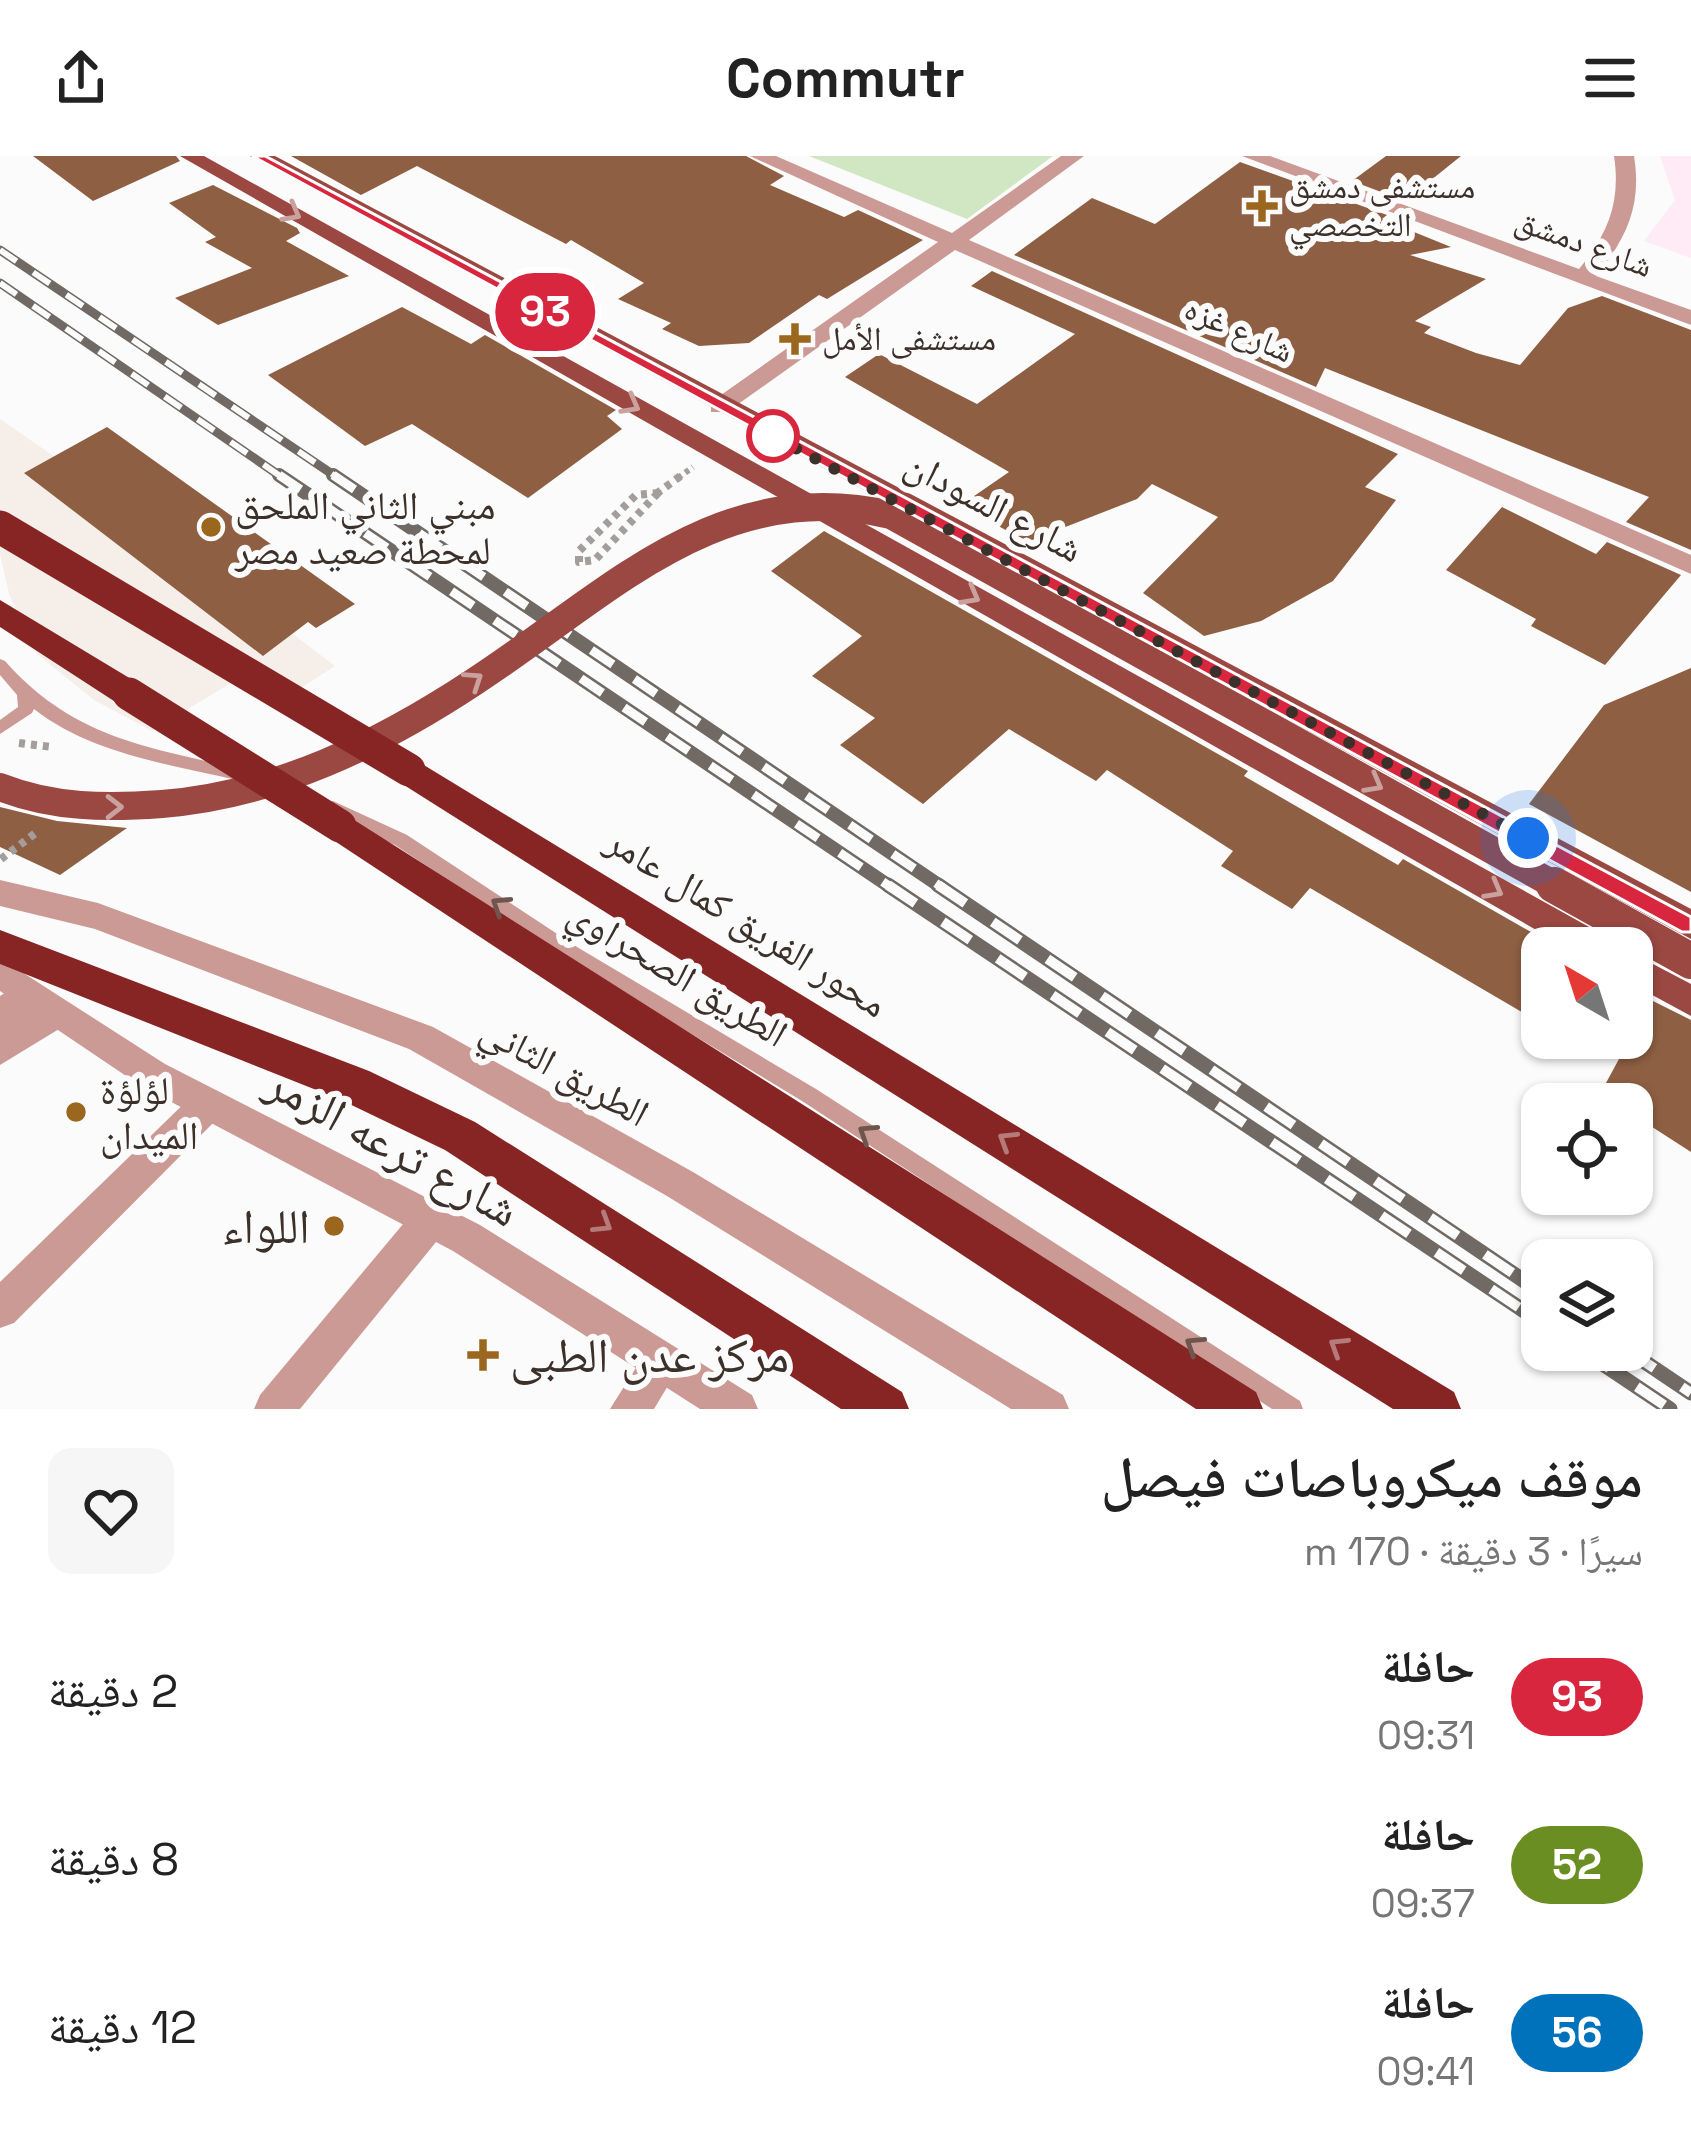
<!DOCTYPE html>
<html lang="ar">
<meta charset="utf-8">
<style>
:root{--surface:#fff;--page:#f6f6f6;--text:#222;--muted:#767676}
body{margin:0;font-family:"Space Grotesk","Noto Naskh Arabic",sans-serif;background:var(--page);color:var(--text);direction:rtl;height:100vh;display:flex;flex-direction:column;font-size:45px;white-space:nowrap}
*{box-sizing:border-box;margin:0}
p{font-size:39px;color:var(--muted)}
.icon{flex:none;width:66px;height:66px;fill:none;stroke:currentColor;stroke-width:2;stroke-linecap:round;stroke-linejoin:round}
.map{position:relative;height:1253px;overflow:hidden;direction:ltr}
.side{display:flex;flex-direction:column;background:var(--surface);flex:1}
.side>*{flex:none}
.badge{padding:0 24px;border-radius:39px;font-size:42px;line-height:78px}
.needle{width:78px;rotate:321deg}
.controls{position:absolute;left:1521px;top:771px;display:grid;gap:24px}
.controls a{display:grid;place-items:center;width:132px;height:132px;border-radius:24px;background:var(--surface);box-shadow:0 3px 9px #0004;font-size:60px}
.you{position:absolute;width:60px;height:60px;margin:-30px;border:9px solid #fff;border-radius:50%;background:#1a73e8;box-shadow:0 0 0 18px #1a73e833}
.map>.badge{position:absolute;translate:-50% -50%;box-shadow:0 0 0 6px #fff}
.round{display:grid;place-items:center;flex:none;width:126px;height:126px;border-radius:24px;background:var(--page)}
.head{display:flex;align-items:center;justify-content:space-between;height:204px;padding:0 48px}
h1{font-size:57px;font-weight:600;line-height:90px}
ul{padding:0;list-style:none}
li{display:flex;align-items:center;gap:36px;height:168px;padding:0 48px}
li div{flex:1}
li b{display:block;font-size:45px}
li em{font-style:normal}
li .badge{min-width:132px;font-weight:700;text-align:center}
header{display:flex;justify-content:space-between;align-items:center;height:156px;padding:0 48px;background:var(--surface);font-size:54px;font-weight:600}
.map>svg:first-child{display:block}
</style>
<header><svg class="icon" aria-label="menu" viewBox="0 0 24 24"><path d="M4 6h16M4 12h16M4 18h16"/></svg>Commutr<svg class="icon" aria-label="share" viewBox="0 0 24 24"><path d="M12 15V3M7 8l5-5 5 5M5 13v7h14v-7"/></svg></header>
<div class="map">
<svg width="1691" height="1253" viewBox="0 0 1691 1253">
<rect width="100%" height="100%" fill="#fbfbfb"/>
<path fill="#f6eee9" d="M0,263L116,343L335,510L296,535L239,522L152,575L94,544L36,497L9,438L0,397Z"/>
<path fill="#feebf5" d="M1660,0H1691V102L1644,85L1675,44Z"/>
<path fill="#d1e7c3" d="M809,0H1053L967,63Z"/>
<path fill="#8e5f43" d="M33,0H176L180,5L93,45Z
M291,0H746L784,20L770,29L844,61L858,54L923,84L827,143L819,139L749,187L699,190L662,173L671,167L618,143L644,127L571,84L566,88L417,10L361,39Z
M1386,0H1461L1405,45L1352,25Z
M1240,6L1387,59L1382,63L1451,91L1410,99L1486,123L1415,165L1431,171L1424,177L1476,197L1520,209L1568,152L1602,140L1691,174V394L1626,366L1649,341L1325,212L1316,231L1014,99L1092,42L1155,68Z
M213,29L297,72L300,77L286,85L349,120L218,169L175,142L252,112L205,86L216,81L169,47Z
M992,115L1398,298L1365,331L1396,344L1333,425L1261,465L1204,480L1143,437L1218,361L1152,328L1137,343L1027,386L961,349L1009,316L845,221L879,198L977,248L1075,178L971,130Z
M402,151L471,188L485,179L616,254L607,260L622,273L528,342L412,268L365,290L268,219Z
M107,271L355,448L316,472L308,466L263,500L24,317Z
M1502,351L1596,398L1607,386L1681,419L1605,509L1531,470L1536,463L1446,414Z
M824,375L1248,615L1244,620L1398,709L1403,703L1559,792H1542V868L1310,732L1292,753L1221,710L1233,695L1107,614L1096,625L1009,573L923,648L840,589L875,562L812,520L862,480L771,415Z
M1691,512V736L1529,648L1604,549Z
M0,651L57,665L127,672L60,719L0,691Z
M1651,844L1691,864V996L1632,958V948H1616L1600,938Z"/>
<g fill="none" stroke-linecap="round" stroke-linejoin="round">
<path stroke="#a39e9b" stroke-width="6" stroke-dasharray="4.5 4.5" stroke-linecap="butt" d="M678,322L693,311"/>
<path stroke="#a39e9b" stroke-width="8" stroke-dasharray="6 6" stroke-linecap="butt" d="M658,337L595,404L579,406V395L636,339Z
M656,338L682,319
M19,587L52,591
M1,703L37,676"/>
<path fill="#cc9a95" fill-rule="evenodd" d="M0,503L5,505C73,582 147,591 241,613L247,615L249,619L247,623L241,625C172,609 91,598 34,553L32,557L0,578V564L18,551L17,539L0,519Z
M333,645L407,679L577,791L816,933L1300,1245L1303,1253H1272L802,945L565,801L395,689L327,657L325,652L327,647Z"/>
<path fill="#cc9a95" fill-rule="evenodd" d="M750,0H776L952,77L1061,0H1084L969,84L1691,399V418L955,94L727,256H711V246L938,86Z
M1242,0H1270L1579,113C1608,78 1621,46 1614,0H1634C1642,49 1627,82 1596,120L1691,154V169Z
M26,823L38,828L43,838L31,854L52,844L64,848L69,859L64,870L0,909V840Z
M208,932L221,937L226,948L221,959L14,1167L0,1172V1126L195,937Z
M432,1044L445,1049L451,1062L445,1075L300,1253H254L260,1239L419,1049Z
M661,1188L675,1194L681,1208L654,1253H610L647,1194Z"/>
<path fill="#cc9a95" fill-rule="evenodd" d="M0,724L98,747L433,871L693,1016L1063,1239L1069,1253H1011L667,1040L409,893L95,773L0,750Z
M0,802L165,908L480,1069L752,1239L758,1253H700L453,1095L141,930L0,835Z"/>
<path fill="#9b4742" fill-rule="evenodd" d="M180,0H204L1609,782L1613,792H1568Z
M250,0H275L1691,753V783Z
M1632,797L1691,828V860L1632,828Z"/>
<path fill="#872524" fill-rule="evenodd" d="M0,444L141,529L146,538L141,547H117L0,471Z
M409,600L1454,1236L1461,1253H1393L396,624L391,614L396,604Z
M340,655L1256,1236L1263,1253H1196L327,680L322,670L327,660Z
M0,774L369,915L475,966L902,1236L909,1253H841L445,994L339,943L0,808Z"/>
<g stroke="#716a64" stroke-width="9">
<path id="rail-far2" d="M0,94L338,322
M0,127L283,322"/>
</g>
<g stroke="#716a64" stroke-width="14">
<path id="rail-far1" d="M279,319L892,732
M333,319L943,732"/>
</g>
<g stroke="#716a64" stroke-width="15">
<path id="rail" d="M888,729L1542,1167
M938,729L1542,1137
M1582,1194L1670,1253
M1627,1194L1691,1237"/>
</g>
<use href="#rail-far2" stroke="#fbfbfb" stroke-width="6" stroke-dasharray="20" stroke-linecap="butt"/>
<use href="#rail-far1" stroke="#fbfbfb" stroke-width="9" stroke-dasharray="26" stroke-linecap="butt"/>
<use href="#rail" stroke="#fbfbfb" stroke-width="10" stroke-dasharray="33" stroke-linecap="butt"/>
<path stroke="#9b4742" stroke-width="28" d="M0,631C53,652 107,652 162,648C276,639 380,588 474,526C608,439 717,319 891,359L1560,732"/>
<path stroke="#9b4742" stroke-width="36" d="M1554,729L1691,805"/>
<path stroke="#872524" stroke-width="33" d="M0,371L409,614
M129,538L340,670"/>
</g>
<defs><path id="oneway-chevron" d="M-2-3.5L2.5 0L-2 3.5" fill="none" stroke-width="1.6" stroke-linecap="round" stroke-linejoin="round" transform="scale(3)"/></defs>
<g stroke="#cba19e">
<use href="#oneway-chevron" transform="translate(292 57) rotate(29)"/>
<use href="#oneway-chevron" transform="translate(631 249) rotate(29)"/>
<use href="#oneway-chevron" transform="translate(971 440) rotate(29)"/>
<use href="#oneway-chevron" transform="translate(474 524) rotate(-34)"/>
<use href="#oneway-chevron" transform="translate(1374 628) rotate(29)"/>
<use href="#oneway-chevron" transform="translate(114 651)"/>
<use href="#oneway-chevron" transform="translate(1494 734) rotate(29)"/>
</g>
<g stroke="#6e564f">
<use href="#oneway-chevron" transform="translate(500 749) rotate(-147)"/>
<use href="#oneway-chevron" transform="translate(867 977) rotate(-147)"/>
<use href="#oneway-chevron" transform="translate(1194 1189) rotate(-147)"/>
</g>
<g stroke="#b57b7a">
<use href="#oneway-chevron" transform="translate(1007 984) rotate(-148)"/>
<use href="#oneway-chevron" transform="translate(603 1068) rotate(32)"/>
<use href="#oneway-chevron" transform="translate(1338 1190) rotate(-148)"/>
</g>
<path fill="#d7263d" stroke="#fff" stroke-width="3" d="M252,0H265L1691,761V776H1682Z"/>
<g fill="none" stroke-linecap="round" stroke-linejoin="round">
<path stroke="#3c312a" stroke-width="12" stroke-dasharray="0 21.6" d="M773,280L756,271L1528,682"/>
</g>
<g fill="#9b661d" stroke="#fbfbfb" stroke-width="4.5">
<path d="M1256 32h12v12h12v12h-12v12h-12v-12h-12v-12h12z"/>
<path d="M789 165h12v12h12v12h-12v12h-12v-12h-12v-12h12z"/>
<circle cx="211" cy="371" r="12"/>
<circle cx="76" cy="956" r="12"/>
<circle cx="334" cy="1070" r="12"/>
<path d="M477 1181h12v12h12v12h-12v12h-12v-12h-12v-12h12z"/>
</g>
<circle fill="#fff" stroke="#d7263d" stroke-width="6" cx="773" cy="280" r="24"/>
<g text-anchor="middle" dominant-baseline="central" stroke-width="12" stroke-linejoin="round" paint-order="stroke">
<g font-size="33" fill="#3c312a" stroke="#fbfbfb" text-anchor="start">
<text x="1289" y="31">مستشفى دمشق<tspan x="1289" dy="38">التخصصي</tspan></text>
<text x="822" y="183">مستشفى الأمل</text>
</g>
<g font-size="33" fill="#3c312a" stroke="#fbfbfb">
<text transform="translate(1584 87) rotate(20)">شارع دمشق</text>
<text transform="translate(1239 174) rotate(24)">شارع غزه</text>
</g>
<g font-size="39" fill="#3c312a" stroke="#fbfbfb" text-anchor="start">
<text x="235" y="349">مبني الثاني الملحق<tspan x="235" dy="45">لمحطة صعيد مصر</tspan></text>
<text x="100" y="934">لؤلؤة<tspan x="100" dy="45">الميدان</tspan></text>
</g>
<g font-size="39" fill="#3c312a" stroke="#fbfbfb">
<text transform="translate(994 350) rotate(28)">شارع السودان</text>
<text transform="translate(747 766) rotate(32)">محور الفريق كمال عامر</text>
<text transform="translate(678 817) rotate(31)">الطريق الصحراوي</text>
<text transform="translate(565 915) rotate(29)">الطريق الثاني</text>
</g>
<g font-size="48" fill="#3c312a" stroke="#fbfbfb">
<text transform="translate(393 990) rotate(29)">شارع ترعه الزمر</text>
</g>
<g font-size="48" fill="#3c312a" stroke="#fbfbfb" text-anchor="end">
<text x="310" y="1070">اللواء</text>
<text x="510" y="1199" text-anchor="start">مركز عدن الطبى</text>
</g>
</g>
</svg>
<div class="controls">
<a><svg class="needle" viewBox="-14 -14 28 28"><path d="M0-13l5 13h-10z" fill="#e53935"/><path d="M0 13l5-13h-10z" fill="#767676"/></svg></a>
<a><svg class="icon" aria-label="locate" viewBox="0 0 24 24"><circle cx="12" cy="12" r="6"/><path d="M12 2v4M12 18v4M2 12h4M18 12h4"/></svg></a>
<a><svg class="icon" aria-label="layers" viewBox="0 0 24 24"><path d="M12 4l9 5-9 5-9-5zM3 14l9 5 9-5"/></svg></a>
</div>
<div class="you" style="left:1528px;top:682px"></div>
<b class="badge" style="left:545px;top:156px;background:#d7263d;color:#fff">93</b>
</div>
<section class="side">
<div class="head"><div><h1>موقف ميكروباصات فيصل</h1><p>سيرًا · 3 دقيقة · 170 m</p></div><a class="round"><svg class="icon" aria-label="heart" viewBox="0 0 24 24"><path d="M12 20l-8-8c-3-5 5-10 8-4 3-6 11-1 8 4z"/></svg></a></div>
<ul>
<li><span class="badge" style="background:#d7263d;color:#fff">93</span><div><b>حافلة</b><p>09:31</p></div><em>2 دقيقة</em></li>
<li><span class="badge" style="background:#6b8e23;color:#fff">52</span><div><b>حافلة</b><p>09:37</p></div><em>8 دقيقة</em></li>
<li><span class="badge" style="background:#0072bc;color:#fff">56</span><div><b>حافلة</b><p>09:41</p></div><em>12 دقيقة</em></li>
</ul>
</section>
